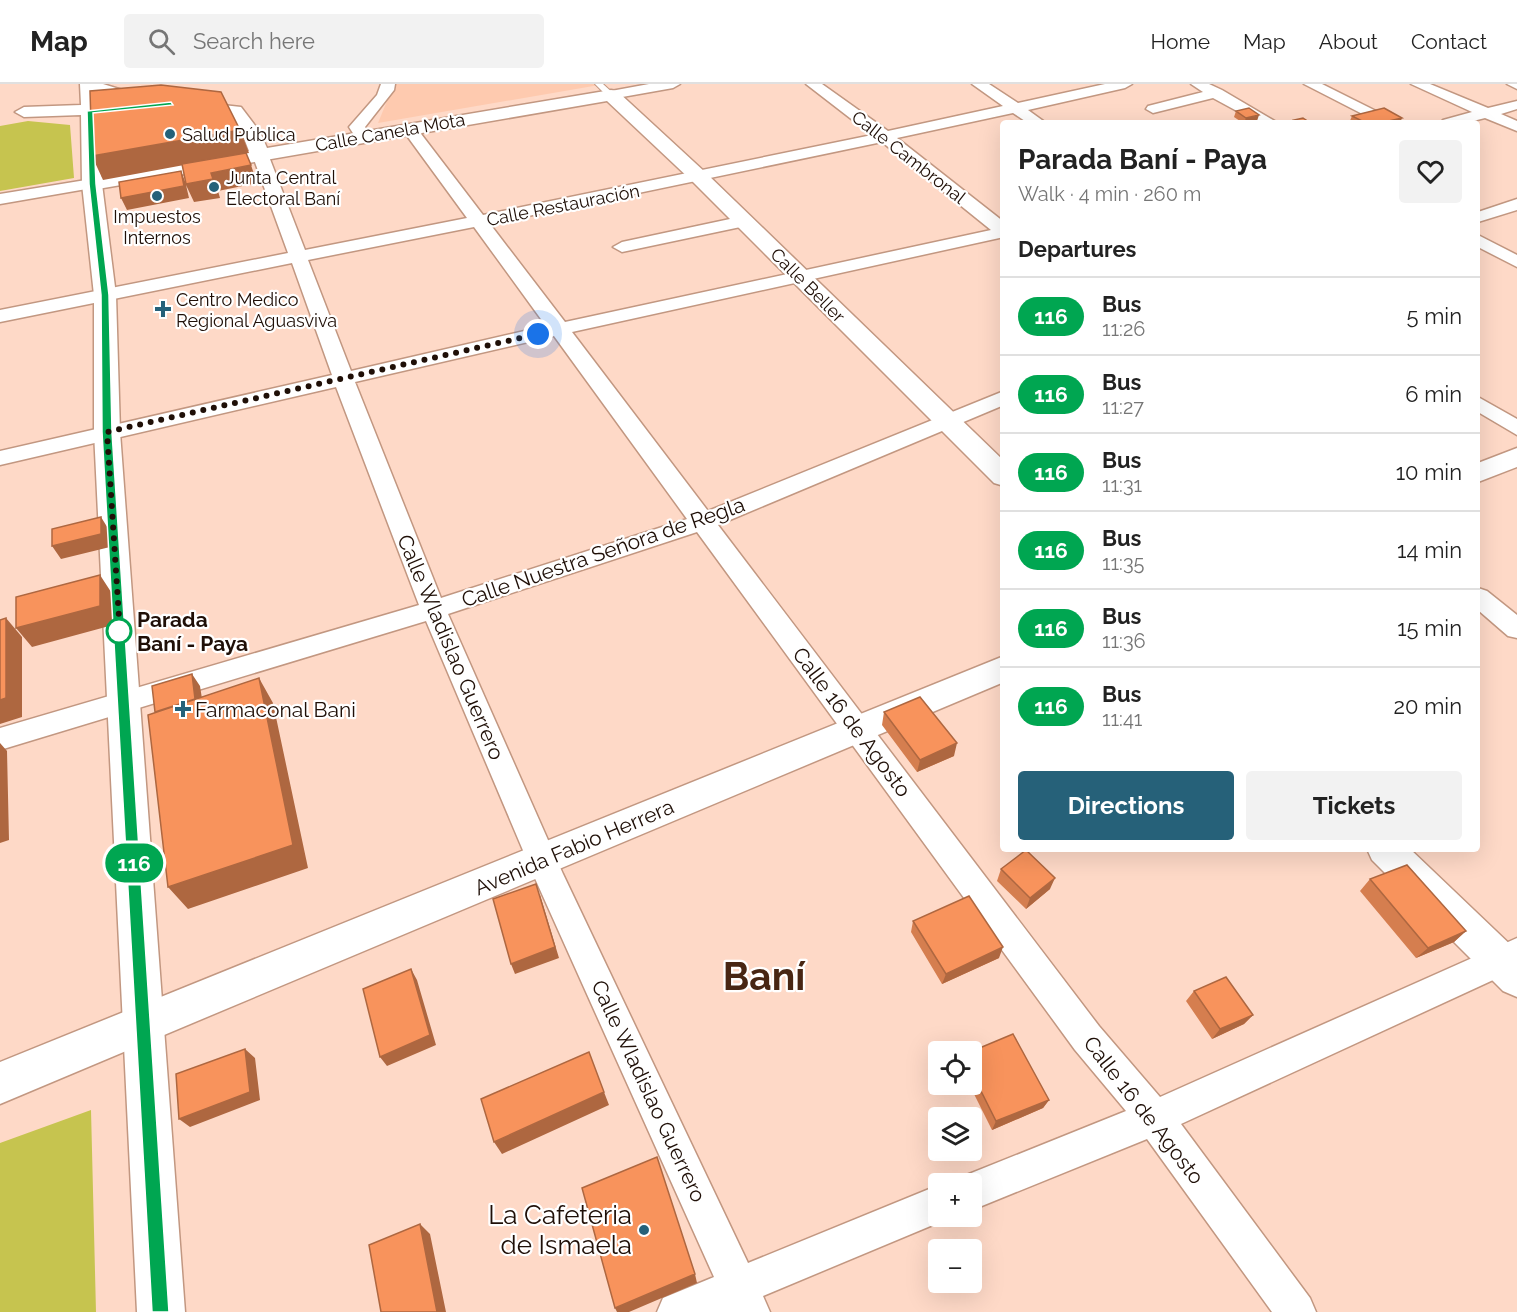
<!DOCTYPE html>
<meta charset="utf-8">
<style>
:root{--surface:#fff;--page:#f2f2f2;--text:#222;--muted:#767676;--line:#e0e0e0;--accent:#266179}
body{margin:0;font-family:Raleway,sans-serif;background:var(--page);color:var(--text);height:100vh;display:flex;flex-direction:column;font-size:22px;white-space:nowrap}
*{box-sizing:border-box;margin:0}
p{font-size:20px;color:var(--muted)}
.icon{flex:none;width:33px;height:33px;fill:none;stroke:currentColor;stroke-width:2;stroke-linecap:round;stroke-linejoin:round}
.map{position:relative;flex:1;overflow:hidden}
.panel{position:absolute;left:1000px;top:36px;width:480px;height:732px;display:flex;flex-direction:column;background:var(--surface);border-radius:6px;box-shadow:0 6px 24px #0002}
.panel>*{flex:none}
.badge{padding:0 12px;border-radius:20px;font-size:21px;line-height:39px}
.buttons{position:absolute;left:928px;top:957px;display:grid;gap:12px}
.buttons a{display:grid;place-items:center;width:54px;height:54px;border-radius:6px;background:var(--surface);box-shadow:0 6px 24px #0002;font-size:30px}
.you{position:absolute;width:30px;height:30px;margin:-15px;border:4px solid #fff;border-radius:50%;background:#1a73e8;box-shadow:0 0 0 9px #1a73e833}
.map>.badge{position:absolute;translate:-50% -50%;box-shadow:0 0 0 3px #fff}
h2{padding:0 18px;font-size:22px;line-height:54px}
.round{display:grid;place-items:center;flex:none;width:63px;height:63px;border-radius:6px;background:var(--page)}
.head{display:flex;align-items:center;justify-content:space-between;height:102px;padding:0 18px}
h1{font-size:28px;font-weight:700;line-height:45px}
.cta{display:flex;gap:12px;margin-top:auto;padding:12px 18px}
.cta a{flex:1;height:69px;border-radius:6px;background:var(--accent);color:#fff;font-size:24px;font-weight:700;line-height:69px;text-align:center}
.cta a+a{background:var(--page);color:var(--text)}
ul{padding:0;list-style:none}
li{display:flex;align-items:center;gap:18px;height:78px;padding:0 18px;border-top:2px solid var(--line)}
li div{flex:1}
li b{display:block;font-size:22px}
li em{font-style:normal}
li .badge{min-width:66px;font-weight:700;text-align:center}
header{display:flex;align-items:center;gap:36px;box-sizing:border-box;height:84px;padding:0 30px;background:var(--surface);border-bottom:2px solid var(--line)}
header strong{font-size:28px}
nav{display:flex;gap:33px;margin-inline-start:auto;font-size:21px}
.search{width:420px;height:54px;background:var(--page);display:flex;align-items:center;gap:15px;box-sizing:border-box;padding:0 21px;border-radius:6px;color:var(--muted);font-size:22px}
.map>svg:first-child{display:block}
</style>
<header>
<strong>Map</strong>
<div class="search"><svg class="icon" aria-label="search" viewBox="0 0 24 24"><circle cx="10" cy="10" r="6"/><path d="M15 15l6 6"/></svg>Search here</div>
<nav><a>Home</a><a>Map</a><a>About</a><a>Contact</a></nav>
</header>
<div class="map">
<svg width="1517" height="1228" viewBox="0 0 1517 1228">
<rect width="100%" height="100%" fill="#fed9c7"/>
<path fill="#fecaaf" d="M394,0H605L378,39Z"/>
<path fill="#c6c44f" d="M28,37L70,41L74,94L0,107V42Z
M91,1026L96,1228H0V1059Z"/>
<g fill="none" stroke-linecap="round" stroke-linejoin="round">
<g stroke="#c29781" stroke-width="2">
<path id="service" d="M595,0H603L615,11L608,13Z"/>
</g>
<g stroke="#c29781" stroke-width="3">
<path id="minor" d="M381,0H395L394,6L365,43L371,54L368,57H358L349,43L377,11Z
M649,0H680L673,4L611,15L604,11L611,7Z
M806,0H822L888,47L1003,22L972,0H989L1018,19L1105,0H1132L1125,4L1028,26L1046,39H1028L1013,29L897,54L1004,138V153L572,248L708,427L1004,307V321L718,441L1099,942L1160,1013L1517,854V885L1181,1040L1310,1214L1316,1228H1272L1147,1055L972,1126V1100H956L959,1094L1126,1027L1075,966L697,448L448,530L563,790L748,1179L939,1101V1132L952,1133L763,1212L770,1228H657L663,1214L714,1193L533,790L426,537L0,666V644L419,521L336,303L0,381V367L332,291L292,179L0,238V226L288,169L252,70L254,67L260,65L268,70L305,166L467,134L402,45L405,42H415L483,131L872,51ZM882,58L991,146L565,238L490,140ZM474,143L546,242L351,287L308,176ZM554,252L687,435L441,514L355,298Z
M1191,0H1209L1222,6L1278,39H1259L1213,14L1153,29L1146,25L1148,22L1203,8Z
M1304,0H1322L1400,39H1380Z
M1411,0H1430L1488,24L1517,17V25L1501,30L1517,37V47L1485,34L1465,39H1440L1443,36L1472,28Z
M1507,0H1517V5Z
M92,95L98,97L100,100L98,103L0,120V110Z
M1517,115V126L1478,138V128Z
M744,132L750,133L753,137L750,141L622,168L613,163L622,158Z
M1478,151L1517,171V183L1478,163Z
M1478,313L1517,335V351L1478,328Z
M1478,504L1487,507L1517,531V554L1508,552L1478,526Z"/>
</g>
<g stroke="#c29781" stroke-width="3">
<path id="tertiary" d="M1517,364V383L1478,398V379Z
M1004,572V598L0,1020V978Z"/>
</g>
<g stroke="#c29781" stroke-width="3">
<path id="secondary" d="M81,0H103L142,12L241,23L260,48L267,64L611,6L617,7L706,89L1004,377V402L994,399L692,97L607,17L92,106L85,104L82,100L85,96L249,67L242,49L229,31C196,26 101,28 81,0Z
M1367,765H1410L1517,867V913L1503,907L1372,776Z"/>
</g>
<g stroke="#c29781" stroke-width="3">
<path id="primary" d="M80,0H98L99,20H112L121,25L118,29L99,31L102,100L116,211L120,348L185,1228H137L94,348V211L82,100L81,31L24,33L15,28L24,23L81,21Z"/>
</g>
<use href="#service" fill="#fff" fill-rule="evenodd"/>
<use href="#minor" fill="#fff" fill-rule="evenodd"/>
<use href="#tertiary" fill="#fff" fill-rule="evenodd"/>
<use href="#secondary" fill="#fff" fill-rule="evenodd"/>
<use href="#primary" fill="#fff" fill-rule="evenodd"/>
</g>
<path fill="#d57e4f" d="M1236,27L1257,37L1243,39L1234,33Z
M1352,32L1400,39H1349Z
M884,628L954,672L917,688L882,641Z
M1001,785L1050,805L1026,825L997,797Z
M1370,795L1466,847L1454,858L1416,874L1360,807Z
M913,837L999,874L942,900L911,848Z
M1194,907L1253,931L1244,940L1212,955L1186,917Z
M972,968L1049,1016L1043,1024L992,1046L969,1000H972Z"/>
<path fill="#ae6740" d="M1259,31L1257,37L1244,39L1246,34Z
M1402,34L1400,39H1380Z
M240,46L249,69L103,96L92,72Z
M251,81L257,99L218,107L220,114L194,118L186,101L189,114L127,126L121,114L181,87L186,100L211,89Z
M101,433L109,446L110,463L61,475L52,462Z
M100,491L113,511V541L32,563L16,544Z
M6,534L22,553V633L0,640V616Z
M192,590L200,602L205,634L156,635Z
M259,594L273,619L308,784L188,825L168,803Z
M0,659L7,667L9,756L0,759Z
M957,659L954,672L917,688L920,676Z
M1055,794L1050,805L1026,825L1030,814Z
M540,811L559,874L515,890L511,880Z
M1466,847L1454,858L1416,874L1428,864Z
M1003,863L999,874L942,900L946,890Z
M411,885L417,896L436,961L387,982L380,973Z
M1253,931L1244,940L1212,955L1220,945Z
M245,965L255,974L260,1016L190,1043L179,1035Z
M604,1008L609,1021L502,1070L494,1058Z
M1049,1016L1043,1024L992,1046L996,1037Z
M420,1140L430,1150L446,1228H437Z
M695,1190L697,1199L629,1228H617L615,1224Z"/>
<path fill="#f8935c" stroke="#ae6740" stroke-width="1.5" d="M161,1L221,8L240,46L92,72L90,7Z
M1249,24L1259,31L1246,34L1236,27Z
M1384,24L1402,34L1380,39H1366L1352,32Z
M1303,34L1309,38L1300,39L1294,36Z
M246,69L251,81L211,89L213,95L186,100L182,80Z
M181,87L184,102L121,114L119,98Z
M101,433V450L52,462V445Z
M100,491V522L16,544V513Z
M6,534V614L0,616V536Z
M192,590L195,615L155,628L152,602Z
M259,594L293,761L168,803L148,631Z
M920,613L957,659L920,676L884,628Z
M1026,766L1055,794L1030,814L1001,785Z
M1407,781L1466,847L1428,864L1370,795Z
M536,800L555,863L511,880L493,815Z
M969,812L1003,863L946,890L913,837Z
M411,885L430,951L380,973L363,905Z
M1226,893L1253,931L1220,945L1194,907Z
M1013,950L1049,1016L996,1037L972,989V968H970Z
M245,965L250,1008L179,1035L176,990Z
M589,968L604,1008L494,1058L481,1015Z
M657,1073L695,1190L615,1224L582,1104Z
M420,1140L437,1228H381L369,1161Z"/>
<path fill="#00a651" stroke="#fff" stroke-width="1.5" d="M171,18L173,21L93,29L96,100L109,211L112,348L169,1228H152L102,348L101,211L89,100L87,27Z"/>
<g fill="none" stroke-linecap="round" stroke-linejoin="round">
<path stroke="#1f0f07" stroke-width="6" stroke-dasharray="0 10.8" d="M119,547L120,549L107,348L538,250"/>
</g>
<g fill="#266179" stroke="#fff" stroke-width="2">
<circle cx="170" cy="50" r="6"/>
<circle cx="214" cy="103" r="6"/>
<circle cx="157" cy="112" r="6"/>
<path d="M160 216h6v6h6v6h-6v6h-6v-6h-6v-6h6z"/>
<path d="M180 616h6v6h6v6h-6v6h-6v-6h-6v-6h6z"/>
<circle cx="644" cy="1146" r="6"/>
</g>
<circle fill="#fff" stroke="#00a651" stroke-width="3" cx="119" cy="547" r="12"/>
<g text-anchor="middle" dominant-baseline="central" stroke-width="4.5" stroke-linejoin="round" paint-order="stroke">
<g font-size="18" fill="#1f0f07" stroke="#fff">
<text transform="translate(390 48) rotate(-10)">Calle Canela Mota</text>
<text transform="translate(909 73) rotate(38)">Calle Cambronal</text>
<text transform="translate(563 121) rotate(-11)">Calle Restauración</text>
<text transform="translate(808 201) rotate(45)">Calle Beller</text>
</g>
<g font-size="18" fill="#1f0f07" stroke="#fff" text-anchor="start">
<text x="182" y="50">Salud Pública</text>
<text x="226" y="93">Junta Central<tspan x="226" dy="21">Electoral Baní</tspan></text>
<text x="157" y="132" text-anchor="middle">Impuestos<tspan x="157" dy="21">Internos</tspan></text>
<text x="176" y="215">Centro Medico<tspan x="176" dy="21">Regional Aguasviva</tspan></text>
</g>
<g font-size="21" fill="#1f0f07" stroke="#fff">
<text transform="translate(603 468) rotate(-19)">Calle Nuestra Señora de Regla</text>
<text transform="translate(451 563) rotate(67)">Calle Wladislao Guerrero</text>
<text transform="translate(852 638) rotate(53)">Calle 16 de Agosto</text>
<text transform="translate(574 763) rotate(-23)">Avenida Fabio Herrera</text>
<text transform="translate(649 1007) rotate(65)">Calle Wladislao Guerrero</text>
<text transform="translate(1144 1026) rotate(52)">Calle 16 de Agosto</text>
</g>
<g font-size="21" font-weight="bold" fill="#1f0f07" stroke="#fff" text-anchor="start">
<text x="137" y="535">Parada<tspan x="137" dy="24">Baní - Paya</tspan></text>
</g>
<g font-size="21" fill="#1f0f07" stroke="#fff" text-anchor="start">
<text x="195" y="625">Farmaconal Bani</text>
</g>
<g font-size="26" fill="#1f0f07" stroke="#fff" text-anchor="end">
<text x="632" y="1131">La Cafeteria<tspan x="632" dy="30">de Ismaela</tspan></text>
</g>
<g font-size="39" font-weight="bold" fill="#482613" stroke="#fff">
<text x="764" y="892">Baní</text>
</g>
</g>
</svg>
<div class="buttons">
<a><svg class="icon" aria-label="locate" viewBox="0 0 24 24"><circle cx="12" cy="12" r="6"/><path d="M12 2v4M12 18v4M2 12h4M18 12h4"/></svg></a>
<a><svg class="icon" aria-label="layers" viewBox="0 0 24 24"><path d="M12 4l9 5-9 5-9-5zM3 14l9 5 9-5"/></svg></a>
<a>+</a>
<a>−</a>
</div>
<div class="you" style="left:538px;top:250px"></div>
<b class="badge" style="left:134px;top:779px;background:#00a651;color:#fff">116</b>
<section class="panel">
<div class="head"><div><h1>Parada Baní - Paya</h1><p>Walk · 4 min · 260 m</p></div><a class="round"><svg class="icon" aria-label="heart" viewBox="0 0 24 24"><path d="M12 20l-8-8c-3-5 5-10 8-4 3-6 11-1 8 4z"/></svg></a></div>
<h2>Departures</h2>
<ul>
<li><span class="badge" style="background:#00a651;color:#fff">116</span><div><b>Bus</b><p>11:26</p></div><em>5 min</em></li>
<li><span class="badge" style="background:#00a651;color:#fff">116</span><div><b>Bus</b><p>11:27</p></div><em>6 min</em></li>
<li><span class="badge" style="background:#00a651;color:#fff">116</span><div><b>Bus</b><p>11:31</p></div><em>10 min</em></li>
<li><span class="badge" style="background:#00a651;color:#fff">116</span><div><b>Bus</b><p>11:35</p></div><em>14 min</em></li>
<li><span class="badge" style="background:#00a651;color:#fff">116</span><div><b>Bus</b><p>11:36</p></div><em>15 min</em></li>
<li><span class="badge" style="background:#00a651;color:#fff">116</span><div><b>Bus</b><p>11:41</p></div><em>20 min</em></li>
</ul>
<div class="cta"><a>Directions</a><a>Tickets</a></div>
</section>
</div>
